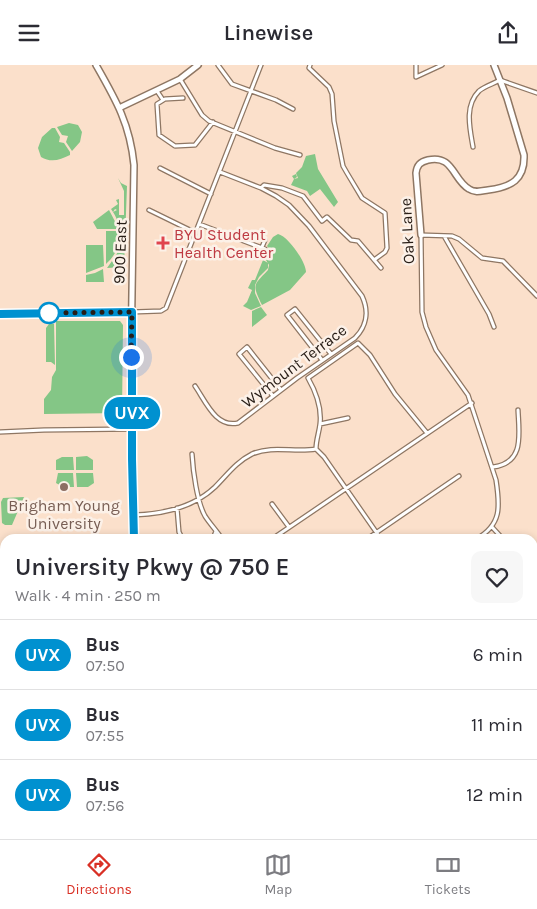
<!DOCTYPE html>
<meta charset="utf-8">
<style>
:root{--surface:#fff;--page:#f7f7f7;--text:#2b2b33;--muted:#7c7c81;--line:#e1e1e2;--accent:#d93025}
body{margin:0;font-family:Karla,sans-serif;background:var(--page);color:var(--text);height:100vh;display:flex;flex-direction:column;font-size:19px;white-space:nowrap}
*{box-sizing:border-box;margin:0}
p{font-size:16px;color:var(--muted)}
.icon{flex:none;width:28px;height:28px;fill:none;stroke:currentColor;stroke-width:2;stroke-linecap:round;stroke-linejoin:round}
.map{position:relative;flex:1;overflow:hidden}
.details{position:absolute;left:0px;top:469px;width:538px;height:306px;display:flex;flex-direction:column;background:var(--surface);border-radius:15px 15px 0 0;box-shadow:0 2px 8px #0003}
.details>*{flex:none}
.badge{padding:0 10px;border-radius:16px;font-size:18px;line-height:32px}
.you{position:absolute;width:25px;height:25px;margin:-12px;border:4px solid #fff;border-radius:50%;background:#1a73e8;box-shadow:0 0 0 8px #1a73e833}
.map>.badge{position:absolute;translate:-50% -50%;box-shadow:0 0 0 2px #fff}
.round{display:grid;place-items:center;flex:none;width:52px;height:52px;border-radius:10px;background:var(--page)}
.summary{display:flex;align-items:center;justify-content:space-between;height:85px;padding:0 15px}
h1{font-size:24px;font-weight:600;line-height:38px}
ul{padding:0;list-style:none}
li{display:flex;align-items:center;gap:15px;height:70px;padding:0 15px;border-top:1px solid var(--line)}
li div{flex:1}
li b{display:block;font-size:19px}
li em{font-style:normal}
li .badge{min-width:55px;font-weight:700;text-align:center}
header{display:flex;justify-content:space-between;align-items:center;height:65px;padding:0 15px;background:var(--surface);font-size:22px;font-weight:600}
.menu{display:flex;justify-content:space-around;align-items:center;height:70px;border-top:1px solid var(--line);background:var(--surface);font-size:14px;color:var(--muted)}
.menu a{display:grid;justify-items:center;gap:2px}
.menu .active{color:var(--accent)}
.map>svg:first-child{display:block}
</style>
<header><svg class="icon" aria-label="menu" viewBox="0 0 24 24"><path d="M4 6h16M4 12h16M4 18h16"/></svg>Linewise<svg class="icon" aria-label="share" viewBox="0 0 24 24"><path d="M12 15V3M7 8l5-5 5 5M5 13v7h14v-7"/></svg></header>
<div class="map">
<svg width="537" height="774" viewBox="0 0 537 774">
<rect width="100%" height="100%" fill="#fbe0cb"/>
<path fill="#84c686" d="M69,58L78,60L82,67L80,77L72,86L66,77L68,71L62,70L57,62Z
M52,63H55L60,72L59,77L64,78L70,87V90C60,95 51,98 41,92L38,83L42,72Z
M315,89L318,104L338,137L334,142L320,124L310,131L307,126L291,120L294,114L292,111L296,109L297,112L294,114L298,113L296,108L302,102L306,91Z
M118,113L121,118L127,121L124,202L107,203L112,196L114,199L116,198L113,195C124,180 123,163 113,147L117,145L115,144L113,147L111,144L118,139L116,135L119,134V150H124V126Z
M109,145L119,164H97L93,157Z
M106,166H119C120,180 116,190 106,199Z
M278,169C288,171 306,197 306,207L290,225L262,240C252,219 253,221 268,205L269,200L266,195L273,189L267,181L273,172Z
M86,180H103L104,201L86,208Z
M263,195L268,198V203L259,212L255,220V228L261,241L251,245L243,241L247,237L252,225L248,223L252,215H255Z
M103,204L104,217H86V210L95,208Z
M261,242L267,250L252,262V246Z
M56,256H120L123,260L122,348L44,349V334L51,325L52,312L56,305Z
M49,259H54L55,300L51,297H46V263Z
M87,391L93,395V405H76V392Z
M62,392H73L74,405H56V395Z
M58,408H73L74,422H63L56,418Z
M76,408H93L94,418L88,422H77Z
M24,432L12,460H5L2,458L1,437L3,433Z
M0,486H5V519L0,523Z
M5,523V573L0,575V526Z
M254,770H365L370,774H254Z"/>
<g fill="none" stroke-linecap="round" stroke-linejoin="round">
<path stroke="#5abaea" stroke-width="1" d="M0,647L2,650
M0,665L3,669"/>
<g stroke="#8e7663" stroke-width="5.5">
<path id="street" d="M218,0L232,19L276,35L293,44
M310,0L309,3L329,22L332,29L334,56L343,101L347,108L362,133L385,148L387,183L385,187L374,195
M416,0V12L442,0
M180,14L202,50L209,56L275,83L300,90
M157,26L163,35
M183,33L165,34L157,39L159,70L175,81L195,80L213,57
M473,82C470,64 464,41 479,26C485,21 493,19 500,15L537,28
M160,103L211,129
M261,123L264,120L282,123L303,131L322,156L327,152L351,175L358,176L381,203
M149,145L196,168
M199,159L265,184L269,189
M444,171L489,249L494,262
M262,182L265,175
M132,247L161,246L166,243L261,0
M322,295L287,250L295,244L331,289
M195,321C206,337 216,363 238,358L297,313L355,273C367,261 369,246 362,231L309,161L289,140L276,131L261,123L220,107
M273,331L239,289L247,282L281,325
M320,359L348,353
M0,367L44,365L132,364
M192,389C193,406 197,437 205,451C210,459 217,466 222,474
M493,402C525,398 519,369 518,345
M272,439L289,462
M177,443L179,467L181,471
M134,450C164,449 193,443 215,422C227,410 236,397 252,389C273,380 295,388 316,384
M492,462L503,474
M213,474L216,466
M272,474L472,338
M367,474L459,411
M381,474L324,392L316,384C316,375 319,368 320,359C322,342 316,327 308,313L358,278L370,290L395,329L427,368
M476,474C502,460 500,441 496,415L468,330L436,285L426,262L422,247L421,170L452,171L459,174L482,193L503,196L537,231
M532,547L537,559
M532,733L537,731
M5,751L2,759L5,766
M7,770V774
M372,770L377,774
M434,770L436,774
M529,770L530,774
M13,774L14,770
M440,774L449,770"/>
</g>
<g stroke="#8e7663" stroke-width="8">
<path id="secondary" d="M96,0C116,35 130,59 134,100L131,292L134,474
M119,43L180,14L198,0
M421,170L416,108C417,100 420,97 428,95C453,89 453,115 469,124C475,128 481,126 488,125C511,122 525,115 524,90L507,33L494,0
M0,249L132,247
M140,770V774"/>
</g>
<use href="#street" stroke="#fff" stroke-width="3"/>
<use href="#secondary" stroke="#fff" stroke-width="5"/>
</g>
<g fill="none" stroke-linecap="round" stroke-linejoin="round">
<g stroke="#fff" stroke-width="11">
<path id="line" d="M0,249L132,247V394L134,474"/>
</g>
<use href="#line" stroke="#0091d0" stroke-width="8"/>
<path stroke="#271d16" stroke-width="5" stroke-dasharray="0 9" d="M49,248H44L132,247L131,292"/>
</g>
<path fill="#e0444e" stroke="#fcf1e8" stroke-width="2" d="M160.5 170.5h5v5h5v5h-5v5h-5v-5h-5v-5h5z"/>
<circle fill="#fff" stroke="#0091d0" stroke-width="2.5" cx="49" cy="248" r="10"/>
<circle fill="#8d6e63" stroke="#fcf1e8" stroke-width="2" cx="64" cy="422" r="5"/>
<g text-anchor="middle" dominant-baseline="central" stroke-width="5" stroke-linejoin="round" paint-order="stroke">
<g font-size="16" fill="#271d16" stroke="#fcf1e8">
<text transform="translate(407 166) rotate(-93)">Oak Lane</text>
<text transform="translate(120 187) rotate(-88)">900 East</text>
<text transform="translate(294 301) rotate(-37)">Wymount Terrace</text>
</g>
<g font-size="16" fill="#be3a42" stroke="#fcf1e8" text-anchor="start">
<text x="174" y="169">BYU Student<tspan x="174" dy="18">Health Center</tspan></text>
</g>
<g font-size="16" fill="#785e54" stroke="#fcf1e8">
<text x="64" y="440">Brigham Young<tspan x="64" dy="18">University</tspan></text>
</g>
</g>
</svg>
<div class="you" style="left:131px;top:292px"></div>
<b class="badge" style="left:132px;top:348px;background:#0091d0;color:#fff">UVX</b>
<section class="details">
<div class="summary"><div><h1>University Pkwy @ 750 E</h1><p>Walk · 4 min · 250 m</p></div><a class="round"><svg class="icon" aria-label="heart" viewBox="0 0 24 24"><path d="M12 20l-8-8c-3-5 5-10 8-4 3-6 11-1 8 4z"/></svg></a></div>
<ul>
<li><span class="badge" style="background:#0091d0;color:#fff">UVX</span><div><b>Bus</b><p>07:50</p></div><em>6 min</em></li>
<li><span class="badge" style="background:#0091d0;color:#fff">UVX</span><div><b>Bus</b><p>07:55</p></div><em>11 min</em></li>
<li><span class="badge" style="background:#0091d0;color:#fff">UVX</span><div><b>Bus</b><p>07:56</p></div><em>12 min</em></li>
</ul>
</section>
</div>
<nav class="menu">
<a class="active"><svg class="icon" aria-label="directions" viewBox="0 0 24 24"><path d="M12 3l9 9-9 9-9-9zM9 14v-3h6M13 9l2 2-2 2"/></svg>Directions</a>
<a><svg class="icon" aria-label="map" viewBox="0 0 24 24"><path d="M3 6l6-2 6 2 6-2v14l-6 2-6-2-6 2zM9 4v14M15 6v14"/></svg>Map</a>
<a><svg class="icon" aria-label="tickets" viewBox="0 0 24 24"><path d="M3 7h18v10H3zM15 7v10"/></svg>Tickets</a>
</nav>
